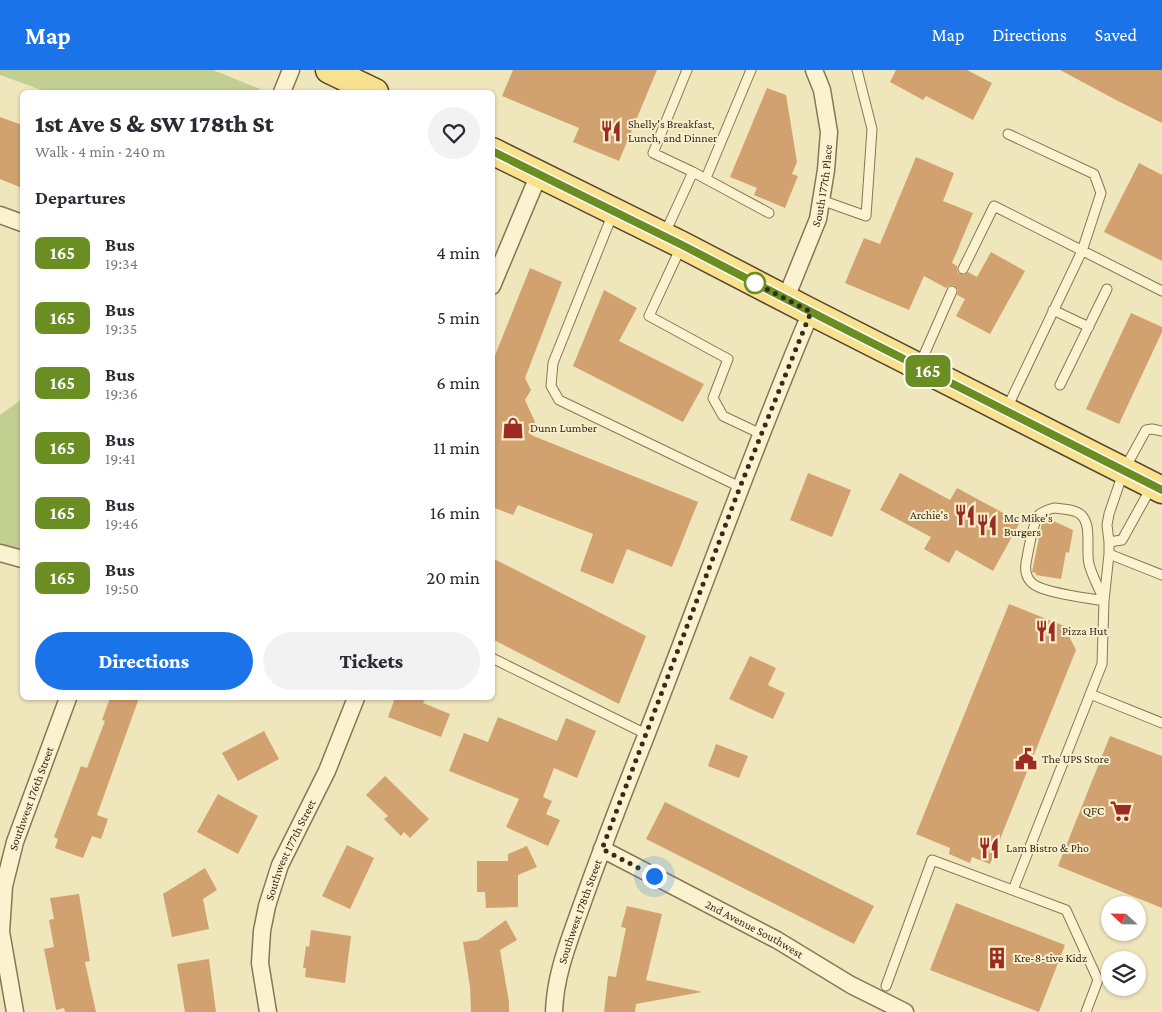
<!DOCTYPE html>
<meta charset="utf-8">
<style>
:root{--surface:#fff;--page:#f2f2f3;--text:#2b2b33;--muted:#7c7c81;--accent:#1a73e8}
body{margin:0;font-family:"Crimson Pro",serif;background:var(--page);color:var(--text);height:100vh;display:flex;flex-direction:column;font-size:19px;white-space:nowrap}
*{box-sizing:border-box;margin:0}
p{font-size:16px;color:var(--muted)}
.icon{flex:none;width:28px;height:28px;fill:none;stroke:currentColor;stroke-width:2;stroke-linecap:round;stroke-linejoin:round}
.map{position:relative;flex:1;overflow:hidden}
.panel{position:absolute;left:20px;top:20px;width:475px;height:610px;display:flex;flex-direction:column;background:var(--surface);border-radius:8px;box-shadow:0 1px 4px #0004}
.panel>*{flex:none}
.badge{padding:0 10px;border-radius:8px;font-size:18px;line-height:32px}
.needle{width:32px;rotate:292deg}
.tools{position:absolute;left:1101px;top:826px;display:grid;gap:10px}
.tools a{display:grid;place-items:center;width:45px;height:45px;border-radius:50%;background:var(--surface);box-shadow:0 1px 4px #0004;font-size:25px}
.you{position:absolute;width:25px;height:25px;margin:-12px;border:4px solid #fff;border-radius:50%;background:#1a73e8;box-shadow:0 0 0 8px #1a73e833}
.map>.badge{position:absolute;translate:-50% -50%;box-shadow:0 0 0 2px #fff}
h2{padding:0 15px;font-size:19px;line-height:45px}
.round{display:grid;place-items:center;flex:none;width:52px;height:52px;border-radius:26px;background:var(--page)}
.summary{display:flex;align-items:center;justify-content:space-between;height:85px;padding:0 15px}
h1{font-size:24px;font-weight:800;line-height:38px}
.action{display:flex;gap:10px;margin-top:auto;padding:10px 15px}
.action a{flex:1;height:58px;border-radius:30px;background:var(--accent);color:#fff;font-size:20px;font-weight:800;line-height:58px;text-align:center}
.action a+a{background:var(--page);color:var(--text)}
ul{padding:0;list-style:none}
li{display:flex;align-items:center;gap:15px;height:65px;padding:0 15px}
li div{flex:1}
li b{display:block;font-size:19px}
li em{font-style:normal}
li .badge{min-width:55px;font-weight:700;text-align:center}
header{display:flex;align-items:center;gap:30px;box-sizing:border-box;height:70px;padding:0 25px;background:var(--accent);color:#fff}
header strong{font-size:24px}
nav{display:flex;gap:28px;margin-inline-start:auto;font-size:18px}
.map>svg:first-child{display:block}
</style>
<header>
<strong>Map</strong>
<nav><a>Map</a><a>Directions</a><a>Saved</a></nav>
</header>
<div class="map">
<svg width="1162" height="942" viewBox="0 0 1162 942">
<rect width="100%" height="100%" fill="#f0e6bc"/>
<path fill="#c1cf90" d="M0,0H213L260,19L259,22H47L0,5Z
M22,329V477L0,492V345Z"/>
<path fill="#d1a26f" d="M513,0H657L619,91L573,72L579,58L502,26Z
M896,0H967L992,13L973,50L926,26L923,30L890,12Z
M1060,0H1162V53L1118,31Z
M767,18L786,25L797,92L792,104L798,106L785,138L754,125L757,118L730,107Z
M0,47L22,55V118L0,109Z
M916,87L954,103L943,131L973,143L952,193L957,196V200L958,203L964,205L968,202L977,207L991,182L1025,201L990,264L956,246L965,229L957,225L958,220L954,215L949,216L946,218L924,206L909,240L845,213L864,168L880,174Z
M1139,93L1162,105V191L1104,162Z
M530,198L562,212L525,308L531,320L525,330L535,352L531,365L698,432L672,497L627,479L613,514L580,501L593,464L518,435L513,445L492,437V293Z
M604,220L637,238L619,271L704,314L683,352L573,296Z
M1131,243L1162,257V262L1119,354L1086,339Z
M808,403L851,420L832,467L790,450Z
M900,403L950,430L957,418L1020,452L993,501L956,480L949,493L924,479L931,467L880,440Z
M1049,449L1073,460L1069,483L1066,482L1061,509L1036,505V503L1032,502L1042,453V452L1048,453Z
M492,488L646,566L619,634L492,569Z
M1009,534L1064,556L1076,580L990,794L972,787L970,793L949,784L950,778L916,764Z
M750,586L776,598L768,615L785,623L773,649L729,629Z
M110,628H139L97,745L108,749L101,769L92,766L83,788L55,778L58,769L54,767L81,696L87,698L105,651L102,650Z
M395,628H426L423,633L450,644L441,667L388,647Z
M498,647L557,671L566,648L596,661L577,708L554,698L543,727L552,731L546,744L560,750L548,776L506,757L519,729L449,701L464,663L488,672Z
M264,661L279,689L238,711L222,683Z
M1110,666L1162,686V838L1058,796Z
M716,674L748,686L739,708L708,696Z
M385,706L429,749L410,768L404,762L401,766L384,749L388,746L366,725Z
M218,724L258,746L238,784L197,762Z
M665,732L874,836L854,874L646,769Z
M347,775L374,788L350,839L322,826Z
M527,776L537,797L518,805V837L486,838L485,822H477V791H508V784Z
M205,798L217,820L203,829L209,859L172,867L163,824Z
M79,824L90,891L85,892L96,942H65L64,938L56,940L44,879L54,877L49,850L54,849L50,828Z
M956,833L1065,875L1039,942L930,900Z
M627,836L662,844L646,910L702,922L636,934L635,942H604L608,906L616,907L626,858L621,857Z
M506,850L517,870L500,880L509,932V942H471L470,917L463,872L478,870Z
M311,860L351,866L345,913L305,907L306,898H303L306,876L309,877Z
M209,889L216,942H185L177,894Z"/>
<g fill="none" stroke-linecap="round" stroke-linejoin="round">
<g stroke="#897655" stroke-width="11">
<path id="service" d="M693,102L769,143
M706,108L751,0
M821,130L866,146L872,59L857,0
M613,143L553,293L551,316L559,330L740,417
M665,163L693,102L653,83L687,0
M681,177L649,246L728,289L713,328L723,346L761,364
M963,199L994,136L1162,221
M1053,240L1089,257
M920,294L952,221
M1060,315L1107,219
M1007,338L1082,181L1101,123L1094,104L1008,64
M1054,438C1061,439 1068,439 1074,441C1095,447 1085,478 1089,494C1092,506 1100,520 1104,531C1089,528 1040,523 1031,512C1026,507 1025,500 1026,493C1028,483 1033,451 1039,445C1043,441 1050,439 1054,438Z
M1109,472L1122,470L1152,416
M1109,484L1162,505
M492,588L646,664
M1090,624L1162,653
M1013,820L1102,594L1104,531L1109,484V472L1107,455L1109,444L1124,400L1146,360L1152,359L1162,361
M886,916L932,790L1066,840L1098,910L1086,942"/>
</g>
<g stroke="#897655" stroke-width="19">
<g id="minor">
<path d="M282,22L291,0"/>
<path d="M0,145L22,153"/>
<path d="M492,216L539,104"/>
<path id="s1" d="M786,228L818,149L826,100L829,62L822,20L814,0"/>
<path d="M0,483L22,489"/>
<path id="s2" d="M602,779L777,870L851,915L905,942"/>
<path id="s3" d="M15,942L1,862L4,816L15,772L68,628"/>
<path id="s4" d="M268,942L260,893L262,861L267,836L280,795L327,701L356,628"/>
<path id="s5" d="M554,942C555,905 569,871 581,837C601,781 622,726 644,671C700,528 751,383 811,242"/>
</g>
</g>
<g stroke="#56432a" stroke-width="29">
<path id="primary" d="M329,0L375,22
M492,81L682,175L811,242L1162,420"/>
</g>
<use href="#service" stroke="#fbf2d0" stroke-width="9"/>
<use href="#minor" stroke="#fbf2d0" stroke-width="16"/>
<use href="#primary" stroke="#f8e290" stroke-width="26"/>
</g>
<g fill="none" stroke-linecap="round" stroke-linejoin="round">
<g stroke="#fff" stroke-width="11">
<path id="line" d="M492,81L682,175L827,250L1162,420"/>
</g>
<use href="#line" stroke="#6b8e23" stroke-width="8"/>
<path stroke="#372b1a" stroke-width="5" stroke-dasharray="0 9" d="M654,806L602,779L646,664L740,417L811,242L755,213"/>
</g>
<defs>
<g id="restaurant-bare" transform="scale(1.725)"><path d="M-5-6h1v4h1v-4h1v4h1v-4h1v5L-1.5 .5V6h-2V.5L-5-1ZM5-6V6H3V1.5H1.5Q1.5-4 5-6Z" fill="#9c2c21" stroke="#f7efcc" stroke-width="2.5" paint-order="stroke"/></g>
<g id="shop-bare" transform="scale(1.725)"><path d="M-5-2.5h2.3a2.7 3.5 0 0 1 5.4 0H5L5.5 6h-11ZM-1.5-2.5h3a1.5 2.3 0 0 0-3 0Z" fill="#9c2c21" stroke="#f7efcc" stroke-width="2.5" paint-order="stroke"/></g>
<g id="civic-bare" transform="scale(1.725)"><path d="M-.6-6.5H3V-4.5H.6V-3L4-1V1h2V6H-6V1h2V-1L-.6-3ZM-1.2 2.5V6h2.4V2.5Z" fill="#9c2c21" stroke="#f7efcc" stroke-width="2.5" paint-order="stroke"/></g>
<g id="supermarket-bare" transform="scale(1.725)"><path d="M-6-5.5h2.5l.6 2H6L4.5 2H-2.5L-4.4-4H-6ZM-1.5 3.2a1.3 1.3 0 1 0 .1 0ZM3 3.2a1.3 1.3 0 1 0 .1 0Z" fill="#9c2c21" stroke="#f7efcc" stroke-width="2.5" paint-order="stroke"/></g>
<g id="building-bare" transform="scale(1.725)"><path d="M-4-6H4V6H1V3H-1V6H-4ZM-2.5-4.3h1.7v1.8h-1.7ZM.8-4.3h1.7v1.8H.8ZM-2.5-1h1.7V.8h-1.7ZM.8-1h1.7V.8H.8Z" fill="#9c2c21" stroke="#f7efcc" stroke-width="2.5" paint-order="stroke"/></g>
</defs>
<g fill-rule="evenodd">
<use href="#restaurant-bare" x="611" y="61"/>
<use href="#shop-bare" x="513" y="358"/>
<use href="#restaurant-bare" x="965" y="445"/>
<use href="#restaurant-bare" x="987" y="455"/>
<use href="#restaurant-bare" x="1046" y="561"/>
<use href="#civic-bare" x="1026" y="689"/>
<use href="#supermarket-bare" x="1121" y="741"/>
<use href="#restaurant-bare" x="989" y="778"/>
<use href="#building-bare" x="997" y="888"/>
</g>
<circle fill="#fff" stroke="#6b8e23" stroke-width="2.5" cx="755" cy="213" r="10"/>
<g text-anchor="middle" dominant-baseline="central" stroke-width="4" stroke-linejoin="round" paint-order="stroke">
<g font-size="12" fill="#372b1a" stroke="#f7efcc" text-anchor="start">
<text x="628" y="54">Shelly's Breakfast,<tspan x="628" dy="14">Lunch, and Dinner</tspan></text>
<text x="530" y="358">Dunn Lumber</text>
<text x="948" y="445" text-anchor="end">Archie's</text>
<text x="1004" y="448">Mc Mike's<tspan x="1004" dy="14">Burgers</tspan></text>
<text x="1062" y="561">Pizza Hut</text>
<text x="1042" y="689">The UPS Store</text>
<text x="1104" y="741" text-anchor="end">QFC</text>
<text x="1006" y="778">Lam Bistro &amp; Pho</text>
<text x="1014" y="888">Kre-8-tive Kidz</text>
</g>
<g font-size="12" fill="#372b1a" stroke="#f7efcc">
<text stroke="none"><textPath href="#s1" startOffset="119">South 177th Place</textPath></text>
<text stroke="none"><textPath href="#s3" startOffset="219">Southwest 176th Street</textPath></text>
<text stroke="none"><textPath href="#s4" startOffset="168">Southwest 177th Street</textPath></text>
<text stroke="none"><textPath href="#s5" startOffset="104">Southwest 178th Street</textPath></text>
<text stroke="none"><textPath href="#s2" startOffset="172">2nd Avenue Southwest</textPath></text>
</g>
</g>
</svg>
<div class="tools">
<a><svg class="needle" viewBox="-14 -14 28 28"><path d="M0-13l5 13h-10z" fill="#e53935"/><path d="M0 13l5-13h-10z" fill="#7c7c81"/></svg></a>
<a><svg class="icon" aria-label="layers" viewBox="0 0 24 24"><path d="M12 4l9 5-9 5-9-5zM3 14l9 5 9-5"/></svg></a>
</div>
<div class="you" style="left:654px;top:806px"></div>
<b class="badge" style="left:928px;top:301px;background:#6b8e23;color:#fff">165</b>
<section class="panel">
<div class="summary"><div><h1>1st Ave S &amp; SW 178th St</h1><p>Walk · 4 min · 240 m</p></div><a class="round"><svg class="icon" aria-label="heart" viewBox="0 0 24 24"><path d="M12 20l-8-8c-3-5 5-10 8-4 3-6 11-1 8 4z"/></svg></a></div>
<h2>Departures</h2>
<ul>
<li><span class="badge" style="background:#6b8e23;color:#fff">165</span><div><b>Bus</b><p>19:34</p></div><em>4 min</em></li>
<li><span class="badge" style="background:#6b8e23;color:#fff">165</span><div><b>Bus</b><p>19:35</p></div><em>5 min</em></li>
<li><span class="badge" style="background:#6b8e23;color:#fff">165</span><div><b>Bus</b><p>19:36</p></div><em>6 min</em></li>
<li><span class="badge" style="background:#6b8e23;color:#fff">165</span><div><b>Bus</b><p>19:41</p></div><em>11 min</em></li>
<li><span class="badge" style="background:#6b8e23;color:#fff">165</span><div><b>Bus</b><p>19:46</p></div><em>16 min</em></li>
<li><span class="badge" style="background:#6b8e23;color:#fff">165</span><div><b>Bus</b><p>19:50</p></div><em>20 min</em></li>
</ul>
<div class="action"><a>Directions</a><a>Tickets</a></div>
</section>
</div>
